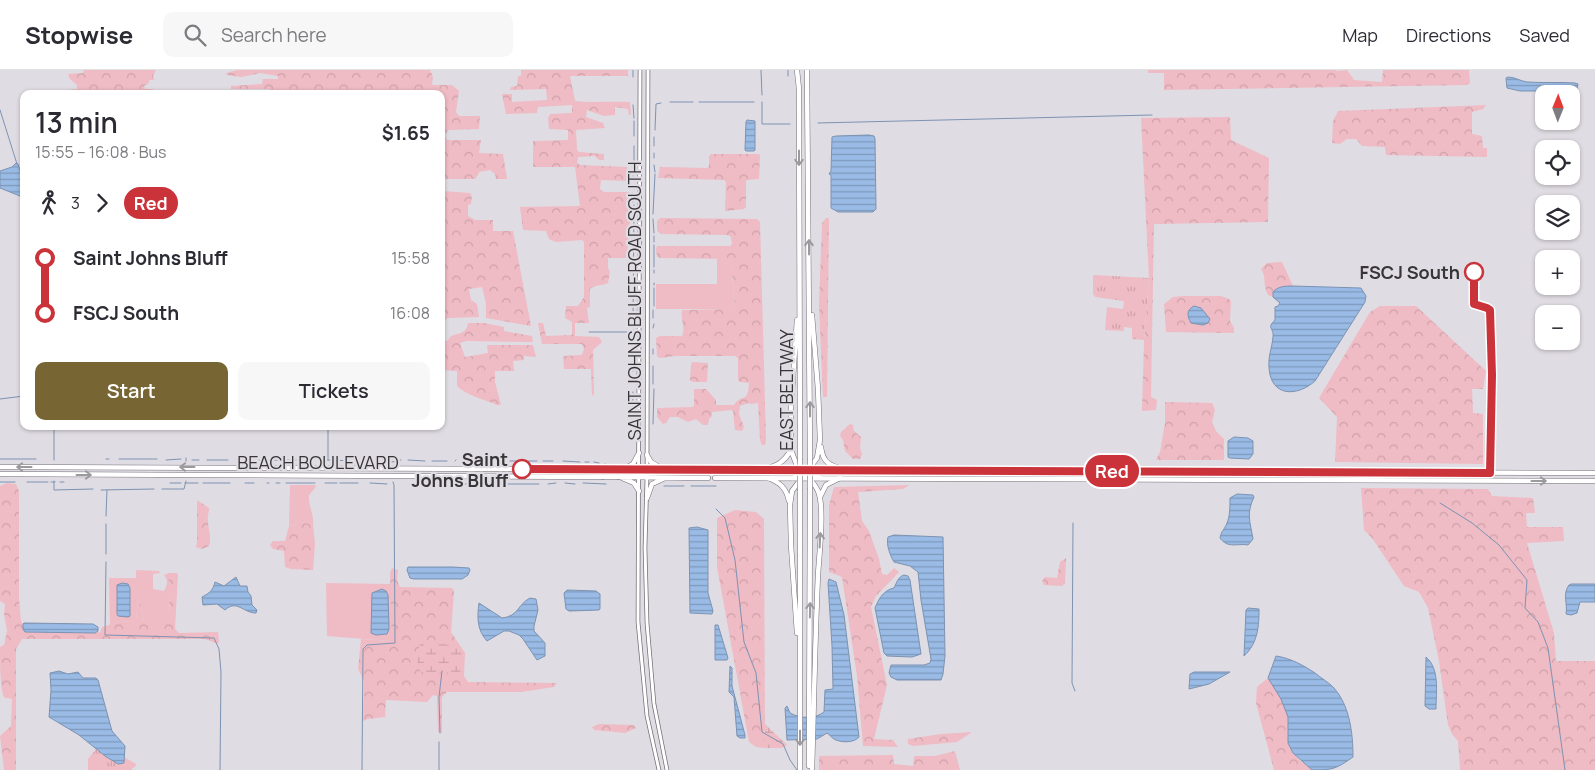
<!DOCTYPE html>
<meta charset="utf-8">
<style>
:root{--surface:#fff;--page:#f7f7f7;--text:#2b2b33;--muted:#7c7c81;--line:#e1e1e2;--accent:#776634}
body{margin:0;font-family:Manrope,sans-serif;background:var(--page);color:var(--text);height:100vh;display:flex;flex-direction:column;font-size:19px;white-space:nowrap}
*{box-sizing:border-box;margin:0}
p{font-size:16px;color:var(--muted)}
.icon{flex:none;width:28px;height:28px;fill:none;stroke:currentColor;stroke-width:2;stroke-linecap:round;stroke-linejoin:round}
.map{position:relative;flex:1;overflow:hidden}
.panel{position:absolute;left:20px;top:20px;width:425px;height:340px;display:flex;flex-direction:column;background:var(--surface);border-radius:10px;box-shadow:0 1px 4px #0004}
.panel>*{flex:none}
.badge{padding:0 10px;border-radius:16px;font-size:18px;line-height:32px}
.needle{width:32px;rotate:1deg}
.buttons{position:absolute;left:1535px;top:15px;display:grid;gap:10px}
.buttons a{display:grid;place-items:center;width:45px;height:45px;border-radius:10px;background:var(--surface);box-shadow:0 1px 4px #0004;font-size:25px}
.map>.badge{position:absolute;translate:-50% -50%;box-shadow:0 0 0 2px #fff}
.legs{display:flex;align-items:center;gap:8px;height:55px;padding:0 15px;font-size:16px}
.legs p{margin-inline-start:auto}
.summary{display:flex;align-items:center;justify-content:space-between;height:85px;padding:0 15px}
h1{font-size:28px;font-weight:600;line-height:38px}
.button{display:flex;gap:10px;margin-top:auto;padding:10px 15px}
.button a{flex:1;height:58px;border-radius:10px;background:var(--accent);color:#fff;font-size:20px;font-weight:600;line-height:58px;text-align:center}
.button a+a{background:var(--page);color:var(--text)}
ul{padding:0 15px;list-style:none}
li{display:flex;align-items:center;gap:18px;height:55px;font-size:19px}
li i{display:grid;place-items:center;width:8px;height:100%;margin:0 6px;background:currentColor}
li i::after{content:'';width:12px;height:12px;margin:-6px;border:4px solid;border-radius:50%;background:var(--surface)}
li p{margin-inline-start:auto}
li:first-child i{background:linear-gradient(#0000 50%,currentColor 0)}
li:last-child i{background:linear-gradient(currentColor 50%,#0000 0)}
header{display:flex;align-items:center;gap:30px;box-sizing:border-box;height:70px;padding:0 25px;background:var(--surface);border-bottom:1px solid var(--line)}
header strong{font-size:24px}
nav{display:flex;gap:28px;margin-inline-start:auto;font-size:18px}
.search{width:350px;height:45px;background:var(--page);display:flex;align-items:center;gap:12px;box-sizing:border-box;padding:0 18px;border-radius:10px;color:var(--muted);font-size:19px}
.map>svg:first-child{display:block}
</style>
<header>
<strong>Stopwise</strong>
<div class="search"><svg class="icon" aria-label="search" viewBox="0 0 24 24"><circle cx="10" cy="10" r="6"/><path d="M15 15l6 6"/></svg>Search here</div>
<nav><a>Map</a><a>Directions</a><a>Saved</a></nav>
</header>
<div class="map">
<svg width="1595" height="700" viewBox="0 0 1595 700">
<defs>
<pattern id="forest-crowns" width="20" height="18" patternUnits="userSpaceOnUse" patternTransform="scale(1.25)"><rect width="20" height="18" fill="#efbbc4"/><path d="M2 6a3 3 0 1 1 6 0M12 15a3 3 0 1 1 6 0" fill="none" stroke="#cea1a9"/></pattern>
<pattern id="wetland-marsh" width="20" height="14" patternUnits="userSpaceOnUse" patternTransform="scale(1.25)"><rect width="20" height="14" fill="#efbbc4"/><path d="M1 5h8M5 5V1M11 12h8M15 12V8" fill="none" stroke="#cea1a9"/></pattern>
<pattern id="park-tufts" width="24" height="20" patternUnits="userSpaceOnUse" patternTransform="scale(1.25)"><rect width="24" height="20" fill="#efbbc4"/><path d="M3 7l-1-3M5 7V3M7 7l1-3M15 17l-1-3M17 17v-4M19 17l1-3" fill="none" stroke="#cea1a9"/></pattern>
<pattern id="water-rules" width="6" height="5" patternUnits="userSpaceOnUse" patternTransform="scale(1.25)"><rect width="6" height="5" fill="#99bbe6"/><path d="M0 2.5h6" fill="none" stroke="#7e99bb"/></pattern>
</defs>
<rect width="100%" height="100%" fill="#e0dce3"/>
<path fill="#efbbc4" d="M717,189H728L731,193L735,235L732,239H656V214H717Z
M290,415H316L315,418L309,425C308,438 314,441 313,455L301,452L289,456Z
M136,500L159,501L160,503L153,504V519L164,521C167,515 169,511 164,505L169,503V535L170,550L168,553H144L140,532H138L136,551L119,552L110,555L109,508H136Z
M326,513L391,514L393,567L391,571L327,566Z"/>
<path fill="url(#forest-crowns)" d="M84,0H156L153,6L154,10H149V13L144,16L145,19H153V24L67,23L68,20L77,19V15L70,9L68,4L83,3Z
M237,0H430L433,7L432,14L433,15H452L459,21L456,42L459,46H480L479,59L448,60L445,66L447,70H481L479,83L503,84L507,109H496L495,104L490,100L479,102L478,105L475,109H445L443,121L470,123L472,126L471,134L468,135V146L475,150H493V161H513L531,256L486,248V233L482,217L469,219L471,230L477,234L479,247L448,248L441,252V24H269V19H231V16L262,14L263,9H278V6L260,3L242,7L227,5L226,3Z
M521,0H628V6H570L575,31C593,33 612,31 630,32L631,45H629L628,39L615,37V45L604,46L587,40L586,47L603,53L605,58L576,60L577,80L579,82L604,84V90H599L595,86L578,87L577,93L580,95L627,97L629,109L628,111L601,110L600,119L604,122H630V152L627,188H608V198L610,202L608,213C601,216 596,214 590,219V237L587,238L589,253H575V266L599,267L602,272L593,280L594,324L592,326L591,299H564L563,286L582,285L584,279L582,274H542L538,253H543L546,266L572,265V252L565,248L566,236H578L584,227V172L582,170L556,172L549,169L546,161L523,160L520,137L580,136L575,97H533V71L568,70V60L549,59L548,48L550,44L572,43V35L538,37L537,43L506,44L502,24H512V32L547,30L546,19L510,20L511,17L517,16L518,6H521Z
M1148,0H1335L1337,1L1347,0L1354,10L1382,12L1383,0H1469L1470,13L1467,15L1164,20V3H1148Z
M1486,35L1483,39L1472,42V64L1482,66L1483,78H1487V87L1386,85L1385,77L1362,76L1356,69H1347L1340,74L1332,73L1333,51L1338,41Z
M1230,47L1231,70L1269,88L1268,152L1154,154L1151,327L1157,330L1156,340L1142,341L1144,270L1149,208L1141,48Z
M711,84H758L760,85L759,109L747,110L746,111V137L744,139L725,141L726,112L724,110L658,108L660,97L707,98L709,96V86Z
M660,148L757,149L760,152L766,370L765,375H762L760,370L758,333L752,334L748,333L740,336L739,344L744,357L742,361L735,360L733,341L731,340L712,342V346L709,349L708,355H703L696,349L688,352L678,347H670L666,353L663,354L657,347V338L692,337L694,336V319H706L716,330V335H734C741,323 748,335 749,313L740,312L738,310V288L735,286H675L660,288L657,286L656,268L660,266H682C686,258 680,249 682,240L732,239L735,235L731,193L728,189L660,188L657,187L656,179L657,176H730L732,174L731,167L728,165L661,164L657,160V151Z
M826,148H829L827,327H823L819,235L822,153Z
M1282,192L1293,216L1282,217L1273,222V227L1268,225C1262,214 1267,207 1261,199L1267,193Z
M1183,226H1221L1229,229L1231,231L1230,251L1234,258V263L1166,262L1164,234L1173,227Z
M1380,236H1416L1486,301L1483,319H1472L1473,343L1483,344V394L1335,392L1337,347L1319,328L1370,242Z
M468,253H484L504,257V261L532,266L533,272L466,271L460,273L465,287L488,283L487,275H533L536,287L524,286V290L513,291L514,301H495V312L501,335H497C484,329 467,326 457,316V301L441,300V269L444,271H447L451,266C460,263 467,263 468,253Z
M692,292L708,293L707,312H693L690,310L691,295Z
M1165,332L1212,333L1215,340L1212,352L1216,361L1224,369V389L1223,390H1156L1160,382L1165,353Z
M850,354L853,355L854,361L861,367L860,378L862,384L860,389H853L845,381L843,370L840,366L841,362Z
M7,413L16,414L19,421V529L21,551L23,554V559L32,562L95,563L98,561L100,563L102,557L119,552L136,551L138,532H140L144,553H168C171,546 168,515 169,503H176L178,504L175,559L179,563L218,562L219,573H214L211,571L204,569H22L16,579V700H4L0,666L11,656L12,629C9,628 6,629 4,627C0,620 0,587 0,577L4,575L7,561L4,544L5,534L0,531V416Z
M909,415L903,419L858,422L862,451L869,461L879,489L882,504L887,505L894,498L899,502L876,526L871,537L887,615L874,669L893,670L898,677L863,676L857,606L842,507L829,502V435L834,417Z
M1361,418L1488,419L1492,426L1533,428L1535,443H1526L1527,457H1563L1564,471L1527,473L1554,563L1556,591H1595V700H1460L1458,671L1452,664L1448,655L1439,591L1428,538L1419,522L1404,516L1372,468L1364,460Z
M197,430L209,438C209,442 207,447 208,451C208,460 212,467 209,476L202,479L196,477L197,472Z
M735,440L756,442L764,449L765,678L756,677L749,672L717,497V448Z
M301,452L313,455L315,474L313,500L291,499L285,497L284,481L273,479L270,475L273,471H285L289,456Z
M1066,488L1065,513L1062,516L1044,515L1042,511L1045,507L1057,508L1060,492Z
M392,498L398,500L397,510L400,517L452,518L454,521L451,562L465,583L464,606L468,612L557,613L554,617L521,622H447L442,627V663L438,662L437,626L433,625L427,632L386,630L385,647L368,649L363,651L364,611L358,599L361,569L390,571L392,567L390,503Z
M1268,608L1281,629L1288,647V673L1297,688L1312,700H1274L1256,633L1257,617Z
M599,654L634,655L636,658L625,663L594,660L592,657Z
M972,662L957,672L913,676L908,674V669L941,664Z
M955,681L960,700H819V686L893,685L894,694L913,696L914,686H935Z"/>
<path fill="url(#wetland-marsh)" d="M422,571L450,575L463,581L460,603L421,602C416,594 416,579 422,571Z
M765,654L768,657L787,675L782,678H765Z"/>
<path fill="url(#park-tufts)" d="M1093,205L1149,208L1144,270L1132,269V258L1124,257V261L1105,260L1107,237L1123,239L1124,231L1095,227L1093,224Z
M96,679L105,686L124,693V687L136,694L135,697L132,698V700H88V689Z"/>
<path fill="url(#water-rules)" stroke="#7c93b2" d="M1508,7C1515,7 1520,11 1527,12C1543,13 1559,12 1575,13L1578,14L1577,19L1570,21H1520L1507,18L1506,8Z
M747,50L755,51V80L754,81H746L745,80L746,52Z
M869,65L874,66L875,69L876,139L873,142H838L831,138V105L829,104L831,101L832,67L836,66Z
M16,93L18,94L24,112V131L20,126L0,118V101L12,97Z
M1293,216L1361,218L1366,226L1365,232L1315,311C1297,327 1271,327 1269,298C1268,286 1272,278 1273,267C1274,257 1266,259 1275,250V237L1278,236L1280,233L1273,227V222C1278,216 1286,216 1293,216Z
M1194,236L1201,238L1210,249L1208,253L1203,255L1191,253C1187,246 1186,240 1194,236Z
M1234,367L1248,368L1253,371V384L1249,389L1230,388L1228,387V371Z
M1237,424L1253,425L1254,427C1246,444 1250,451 1253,469L1248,475C1237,473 1228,479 1220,468C1221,461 1225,459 1227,453C1230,446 1230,436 1230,428Z
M697,457L708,460V523L713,541L712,544L690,543L689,458Z
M894,465L943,467L945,586L943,604L941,610H897L891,607L889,603L891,595H924L930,593L931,589L921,530L918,502L910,496L894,492C890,485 886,475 888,467Z
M408,497H452L469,498L470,500L468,505L462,509H414L410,508L407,500Z
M904,505L908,506L910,510L921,584L912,587L887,586L884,583L875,538C879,528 884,520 894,518C897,512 898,507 904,505Z
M236,507L240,516H247L248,522L251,526L252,535L257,540L256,543C243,543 237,529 225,540L217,534L203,535L202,527C210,523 213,520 215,512L224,516Z
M829,509L836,512L844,545L859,667C854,673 841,673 834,669C831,667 830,665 827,663L817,669L787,670L785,638L787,636L790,643C801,649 815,649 824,642L825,620L833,619L832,576L828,513Z
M122,513L128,514L130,518V546L128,547L118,546L117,544V515Z
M1571,514H1595V532H1580L1577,543L1571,545L1566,544C1568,533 1562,525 1569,515Z
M382,519L386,521L388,525L389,559L387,564L376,565L371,563L372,523Z
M567,520L596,521L600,524V539L599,540L569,541L566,539L564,523Z
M530,528L536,529L538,540L534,556V561L545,573V586L537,590L523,569L519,565L509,561H504L487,571C477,560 477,548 479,533L502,548C519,546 517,535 530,528Z
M1248,538L1259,539C1259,556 1258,573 1244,586L1246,540Z
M24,553L93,554L98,557V561L95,563L25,562L23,559V554Z
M715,555H718L728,588L727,590H715Z
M1276,586C1290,588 1303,595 1315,603C1321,608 1328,612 1333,617C1350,635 1353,664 1353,687C1336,699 1333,700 1312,700L1293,683L1288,673V647L1281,629L1268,608Z
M1426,587C1440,599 1436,622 1436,639H1429L1425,636Z
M730,596L732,598V616L745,665V668H740L737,666L734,627L729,622Z
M59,601L68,604L78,602L83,608H96L98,610L112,661L125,676L124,693L118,694L105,686L79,665L49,647L51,620L50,603Z
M1194,602H1230L1209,614L1189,619L1190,604Z"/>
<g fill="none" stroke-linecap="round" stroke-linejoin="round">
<path stroke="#7c93b2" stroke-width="1" d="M761,0L762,25
M788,0V6
M633,7V0
M670,32H693
M699,32H754
M762,32V54H790
M633,35L634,48
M0,40L17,94
M634,51V66
M818,53L1152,45
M655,60L656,34L661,33
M654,76V67
M654,83V88
M634,93V76
M654,95L655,102
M633,103L634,97
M633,106V110
M633,115L634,119
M633,123V132
M653,144L655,104
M653,149L654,163
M654,172V166
M654,175V197
M654,203V200
M654,215V213
M654,236V218
M653,248V240
M633,253L634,135
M653,258L654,254
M633,260V281
M589,262H627
M653,279V284
M633,290V285
M653,296V314
M633,301V296
M633,312V308
M0,329L24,326
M632,352L633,322
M653,354L654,319
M631,363V359
M0,389H36
M106,389H109
M119,389H157
M54,390V356
M166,390L181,389
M192,390H199
M207,390H228
M244,390H252
M259,390H278
M286,390H296
M305,390H311
M326,390L392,392L401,390
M328,390V356
M408,390L425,391
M186,391V388
M432,391H447
M455,391L456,390
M489,391H496
M502,391H503
M510,391H537
M543,391H553
M563,391L580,392
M585,392H589
M594,392L599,393
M605,394L607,395
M54,411V420L93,419
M0,412H15
M27,412H48
M51,412H55
M60,412H64
M170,413H181
M185,413H198
M203,413H230
M245,413H254
M267,413H269
M276,413H280
M286,413H315
M325,413H337
M340,413H358
M370,413L387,414
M565,413L575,414
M583,413L606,414
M411,414H444
M451,414H500
M507,414H539
M548,414L556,413
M664,416H684
M691,416H716
M162,419H184L186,411
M101,420L154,419
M1440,433L1472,453L1499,475L1527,510L1525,538L1538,552L1548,578L1565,700
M716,439L725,448L735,490L744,572L756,603L762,662L783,674L790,690L797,700
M106,446L107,420
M1073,453L1072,613L1075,621
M106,484V454
M106,492L105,565L214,568L219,579L221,602L220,700
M440,663L439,627L442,601
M362,700L363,579L367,575L395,573L394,415L393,412
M439,700V672"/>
<g stroke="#736f76" stroke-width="4.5">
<path id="secondary" d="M640,0L638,552L647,646L659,700
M648,0L647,407L645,478L647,553L654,634L667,700"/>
</g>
<g stroke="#736f76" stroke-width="5">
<path id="primary" d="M602,407H619"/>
</g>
<g stroke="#736f76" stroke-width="5.5">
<path id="trunk" d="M647,385L651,392L661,398
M0,397L791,400
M626,398L633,394L639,383
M799,400L1595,403
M0,404L602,407
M619,407L708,408
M622,408L634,413L639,421
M715,408L1595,411
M647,428L652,414L665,408"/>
</g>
<g stroke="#736f76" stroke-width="5.5">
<path id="motorway" d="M797,0L799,19L800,388
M807,0L810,388
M797,250L791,338V380L797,396L799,400L821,408
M821,377C823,395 832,396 847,400
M766,399C778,395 784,392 791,380
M809,399L817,388L820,370L818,319L812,245
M789,400C802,403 812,408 818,421C825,437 819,486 818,505C815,570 814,635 812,700
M807,405L820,400
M768,408C781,413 786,418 789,431
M793,408L803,403
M820,427L826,415L840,408
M797,563L791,475L790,435L792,421L801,409
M809,696L810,420
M800,700V421"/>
</g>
<use href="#secondary" stroke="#fff" stroke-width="3"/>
<use href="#primary" stroke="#fff" stroke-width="4"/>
<use href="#trunk" stroke="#fff" stroke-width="4.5"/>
<use href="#motorway" stroke="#fff" stroke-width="4.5"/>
<g stroke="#736f76" stroke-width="5.5" stroke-linecap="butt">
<path id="motorway-bridge" d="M800,388V421
M810,388V420"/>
</g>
<use href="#motorway-bridge" stroke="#fff" stroke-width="4.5"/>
</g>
<defs><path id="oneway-shaft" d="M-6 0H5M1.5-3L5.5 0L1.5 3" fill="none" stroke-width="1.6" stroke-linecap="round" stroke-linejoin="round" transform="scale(1.25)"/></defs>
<g stroke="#9b9a9c">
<use href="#oneway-shaft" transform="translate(799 88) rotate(90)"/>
<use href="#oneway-shaft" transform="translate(809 177) rotate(-90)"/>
<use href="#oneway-shaft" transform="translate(810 339) rotate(-90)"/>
<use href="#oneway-shaft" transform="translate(24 397) rotate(-180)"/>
<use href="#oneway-shaft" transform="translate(187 397) rotate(-180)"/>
<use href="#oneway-shaft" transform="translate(84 405)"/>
<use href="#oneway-shaft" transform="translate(1539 411)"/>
<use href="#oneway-shaft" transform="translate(820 470) rotate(-87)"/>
<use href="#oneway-shaft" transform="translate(810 540) rotate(-89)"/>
<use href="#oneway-shaft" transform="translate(800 668) rotate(90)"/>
</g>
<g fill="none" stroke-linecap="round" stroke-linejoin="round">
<g stroke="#fff" stroke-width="11">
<path id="line-1" d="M522,399L1490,403L1492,305L1490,240L1487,238L1474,234V202"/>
</g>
<use href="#line-1" stroke="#cb333b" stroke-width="8"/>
</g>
<g fill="#fff" stroke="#cb333b" stroke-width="2.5">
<circle cx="1474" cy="202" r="9"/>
<circle cx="522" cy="399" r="9"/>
</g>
<g text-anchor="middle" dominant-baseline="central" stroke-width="4.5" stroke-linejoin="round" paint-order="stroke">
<g font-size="18" font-weight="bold" fill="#373538" stroke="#e0dce3" text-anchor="end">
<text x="1460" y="202">FSCJ South</text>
<text x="508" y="389">Saint<tspan x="508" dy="21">Johns Bluff</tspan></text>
</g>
<g font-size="18" fill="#373538" stroke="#e0dce3">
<text transform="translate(634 231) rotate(-90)">SAINT JOHNS BLUFF ROAD SOUTH</text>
<text transform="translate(786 320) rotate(-90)">EAST BELTWAY</text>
<text x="318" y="392">BEACH BOULEVARD</text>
</g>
</g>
</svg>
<div class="buttons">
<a><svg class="needle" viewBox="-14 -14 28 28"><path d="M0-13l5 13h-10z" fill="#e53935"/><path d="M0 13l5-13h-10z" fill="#7c7c81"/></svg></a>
<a><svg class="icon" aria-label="locate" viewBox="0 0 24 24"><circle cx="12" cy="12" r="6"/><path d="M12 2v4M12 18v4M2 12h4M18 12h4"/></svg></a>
<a><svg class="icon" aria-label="layers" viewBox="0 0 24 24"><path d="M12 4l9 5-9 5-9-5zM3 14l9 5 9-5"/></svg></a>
<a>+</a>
<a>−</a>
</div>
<b class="badge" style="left:1112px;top:401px;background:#cb333b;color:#fff">Red</b>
<section class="panel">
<div class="summary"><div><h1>13 min</h1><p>15:55 – 16:08 · Bus</p></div><b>$1.65</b></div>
<div class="legs"><svg class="icon" aria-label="walk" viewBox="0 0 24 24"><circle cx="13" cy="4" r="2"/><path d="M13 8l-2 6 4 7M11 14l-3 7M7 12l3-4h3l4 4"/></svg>3<svg class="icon" aria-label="forward" viewBox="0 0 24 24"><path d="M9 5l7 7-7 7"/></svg><b class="badge" style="background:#cb333b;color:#fff">Red</b></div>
<ul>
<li><i style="color:#cb333b"></i><b>Saint Johns Bluff</b><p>15:58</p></li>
<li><i style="color:#cb333b"></i><b>FSCJ South</b><p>16:08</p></li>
</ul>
<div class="button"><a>Start</a><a>Tickets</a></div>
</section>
</div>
